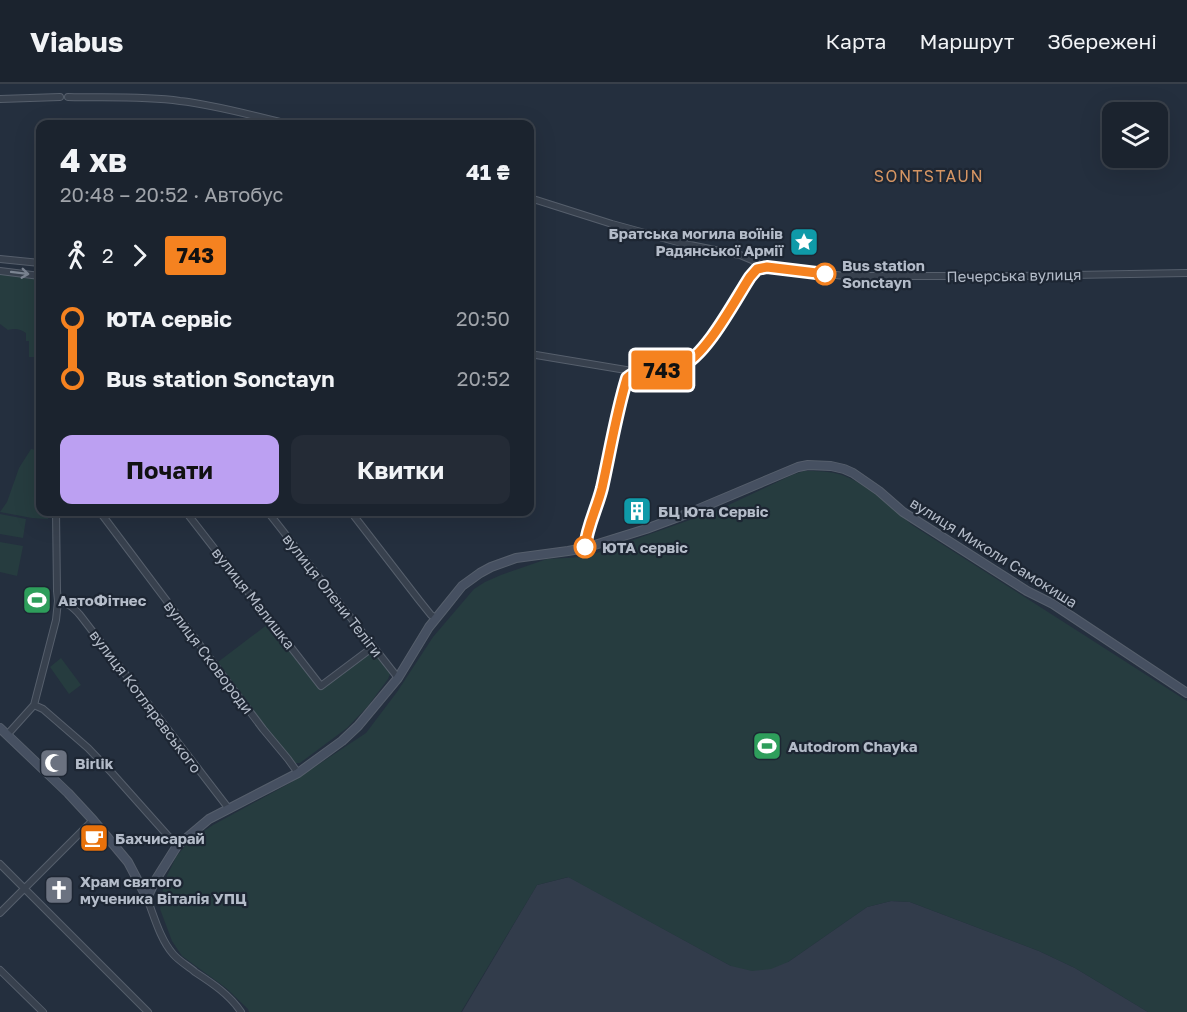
<!DOCTYPE html>
<html lang="uk">
<meta charset="utf-8">
<style>
:root{--surface:#1b232e;--page:#242b36;--text:#f1f3f6;--muted:#a0a4aa;--line:#39404a;--accent:#bca0f2}
body{margin:0;font-family:"Golos Text",sans-serif;background:var(--page);color:var(--text);height:100vh;display:flex;flex-direction:column;font-size:22px;white-space:nowrap}
*{box-sizing:border-box;margin:0}
p{font-size:20px;color:var(--muted)}
.icon{flex:none;width:33px;height:33px;fill:none;stroke:currentColor;stroke-width:2;stroke-linecap:round;stroke-linejoin:round}
.map{position:relative;flex:1;overflow:hidden}
.details{position:absolute;left:36px;top:36px;width:498px;height:396px;display:flex;flex-direction:column;background:var(--surface);border-radius:12px;box-shadow:0 6px 24px #0002,0 0 0 2px var(--line)}
.details>*{flex:none}
.badge{padding:0 12px;border-radius:4px;font-size:21px;line-height:39px}
.buttons{position:absolute;left:1102px;top:18px;display:grid;gap:12px}
.buttons a{display:grid;place-items:center;width:66px;height:66px;border-radius:12px;background:var(--surface);box-shadow:0 6px 24px #0002,0 0 0 2px var(--line);font-size:30px}
.map>.badge{position:absolute;translate:-50% -50%;box-shadow:0 0 0 3px #fff}
.legs{display:flex;align-items:center;gap:9px;height:66px;padding:0 24px;font-size:20px}
.legs p{margin-inline-start:auto}
.head{display:flex;align-items:center;justify-content:space-between;height:102px;padding:0 24px}
h1{font-size:33px;font-weight:700;line-height:45px}
.button{display:flex;gap:12px;margin-top:auto;padding:12px 24px}
.button a{flex:1;height:69px;border-radius:12px;background:var(--accent);color:#111;font-size:24px;font-weight:700;line-height:69px;text-align:center}
.button a+a{background:var(--page);color:var(--text)}
ul{padding:0 24px;list-style:none}
li{display:flex;align-items:center;gap:21px;height:60px;font-size:22px}
li i{display:grid;place-items:center;width:9px;height:100%;margin:0 8px;background:currentColor}
li i::after{content:'';width:15px;height:15px;margin:-8px;border:4px solid;border-radius:50%;background:var(--surface)}
li p{margin-inline-start:auto}
li:first-child i{background:linear-gradient(#0000 50%,currentColor 0)}
li:last-child i{background:linear-gradient(currentColor 50%,#0000 0)}
header{display:flex;align-items:center;gap:36px;box-sizing:border-box;height:84px;padding:0 30px;background:var(--surface);border-bottom:2px solid var(--line)}
header strong{font-size:28px}
nav{display:flex;gap:33px;margin-inline-start:auto;font-size:21px}
.map>svg:first-child{display:block}
</style>
<header>
<strong>Viabus</strong>
<nav><a>Карта</a><a>Маршрут</a><a>Збережені</a></nav>
</header>
<div class="map">
<svg width="1187" height="928" viewBox="0 0 1187 928">
<rect width="100%" height="100%" fill="#242f3e"/>
<path fill="#323c4b" d="M569,793L731,882L788,878L867,823L891,817L910,818L1039,867L1075,884L1148,928H462L537,801Z"/>
<path fill="#263c3f" d="M0,189L40,194V273H29V257H26V249C20,245 16,244 8,246L0,240Z
M31,365L40,367V428H48V435L32,434L0,428L7,418L19,384Z
M804,387C817,387 830,387 842,391C869,401 890,423 912,441L1187,617V928H1148L1075,884L1039,867L910,818L891,817L867,823L788,878L771,885L752,887L731,882L568,793L537,801L461,928H249L248,925L226,904L182,872L172,857L160,825L164,798L176,773L190,756L213,741L292,698L366,649L397,608L433,553L474,505L485,498L501,491L547,475L585,473L718,426L792,391Z
M0,430L26,435L23,454L0,450Z
M0,458L23,462L17,492L0,488Z
M268,540L321,605L370,567L375,568L388,584L390,590L388,595L368,622L347,644L300,679H295L267,646L218,578Z
M61,574L81,601L69,610L50,583Z"/>
<g fill="none" stroke-linecap="round" stroke-linejoin="round">
<g stroke="#565f6c" stroke-width="8">
<path id="street" d="M68,13C105,14 143,12 180,17C217,21 253,32 289,40
M0,15L60,13
M530,114L612,140L685,160L740,171L752,176L762,183L845,192H1011L1187,189
M0,175L40,179
M0,187L40,192
M530,270L626,286L634,288
M100,428L263,645L288,675L298,689
M186,428L321,602L373,563
M268,428L398,594
M351,428L419,516L431,531L436,534
M585,464C588,444 597,424 602,405C610,368 616,330 627,294C640,282 664,288 681,282C706,272 735,217 750,193L757,185L762,183
M58,517C68,519 73,523 80,531L229,725
M34,621L43,625L88,664L112,689L177,762
M7,651L34,621L56,536L58,517L57,507L56,428
M0,780L148,928
M147,814C154,832 160,855 173,870C179,877 188,882 195,888C212,899 230,911 241,928
M0,829L93,736
M0,886L43,928"/>
</g>
<g stroke="#565f6c" stroke-width="10">
<path id="secondary" d="M0,644L68,709L93,736L128,778L147,814
M147,814L155,797L177,762L190,751L209,735L298,689L342,657L358,642L398,594L429,543L446,522L462,502L480,489L491,483L516,474L568,467L585,464L646,445L689,429L798,383L808,381L831,382L844,385L853,389L879,407L903,428L1027,507L1053,520L1187,609"/>
</g>
<use href="#street" stroke="#38414e" stroke-width="6"/>
<use href="#secondary" stroke="#465061" stroke-width="8"/>
</g>
<defs><path id="oneway-shaft" d="M-6 0H5M1.5-3L5.5 0L1.5 3" fill="none" stroke-width="1.6" stroke-linecap="round" stroke-linejoin="round" transform="scale(1.5)"/></defs>
<use stroke="#7c8592" href="#oneway-shaft" transform="translate(20 189) rotate(7)"/>
<g fill="none" stroke-linecap="round" stroke-linejoin="round">
<g stroke="#fff" stroke-width="14">
<path id="line-1" d="M585,463C587,443 597,424 602,404C610,368 616,330 627,294C640,282 664,288 681,282C706,272 735,216 750,193L757,185L767,183L825,190"/>
</g>
<use href="#line-1" stroke="#f58220" stroke-width="9"/>
</g>
<defs>
<g id="sight-square" transform="scale(1.5)"><rect x="-9" y="-9" width="18" height="18" rx="4" fill="#0f9aa8" stroke="#1d2633"/><path d="M0-6L1.8-2.2L6-1.7L2.9 1.2L3.7 5.4L0 3.3L-3.7 5.4L-2.9 1.2L-6-1.7L-1.8-2.2Z" fill="#fff"/></g>
<g id="building-square" transform="scale(1.5)"><rect x="-9" y="-9" width="18" height="18" rx="4" fill="#0f9aa8" stroke="#1d2633"/><path d="M-4-6H4V6H1V3H-1V6H-4ZM-2.5-4.3h1.7v1.8h-1.7ZM.8-4.3h1.7v1.8H.8ZM-2.5-1h1.7V.8h-1.7ZM.8-1h1.7V.8H.8Z" fill="#fff"/></g>
<g id="stadium-square" transform="scale(1.5)"><rect x="-9" y="-9" width="18" height="18" rx="4" fill="#2e9e5b" stroke="#1d2633"/><path d="M0-5a6.5 5 0 1 0 0 10a6.5 5 0 1 0 0-10ZM-3.5-1.8h7v3.6h-7Z" fill="#fff"/></g>
<g id="mosque-square" transform="scale(1.5)"><rect x="-9" y="-9" width="18" height="18" rx="4" fill="#6b7280" stroke="#1d2633"/><path d="M3.5-4.9A6 6 0 1 0 3.5 4.9A5 5 0 1 1 3.5-4.9Z" fill="#fff"/></g>
<g id="cafe-square" transform="scale(1.5)"><rect x="-9" y="-9" width="18" height="18" rx="4" fill="#e8710a" stroke="#1d2633"/><path d="M-5.5-4.5H6V0H3Q3 3.5 0 3.5H-2.5Q-5.5 3.5-5.5 0ZM3-3.2v2h1.7v-2ZM-6 4.5H4V6H-6Z" fill="#fff"/></g>
<g id="church-square" transform="scale(1.5)"><rect x="-9" y="-9" width="18" height="18" rx="4" fill="#6b7280" stroke="#1d2633"/><path d="M-1.2-6h2.4v3.5h3.3v2.4h-3.3V6h-2.4V-.1h-3.3v-2.4h3.3Z" fill="#fff"/></g>
</defs>
<g fill-rule="evenodd">
<use href="#sight-square" x="804" y="158"/>
<use href="#building-square" x="637" y="427"/>
<use href="#stadium-square" x="37" y="516"/>
<use href="#stadium-square" x="767" y="662"/>
<use href="#mosque-square" x="54" y="679"/>
<use href="#cafe-square" x="94" y="754"/>
<use href="#church-square" x="59" y="806"/>
</g>
<g fill="#fff" stroke="#f58220" stroke-width="3">
<circle cx="825" cy="190" r="10"/>
<circle cx="585" cy="463" r="10"/>
</g>
<g text-anchor="middle" dominant-baseline="central" stroke-width="4.5" stroke-linejoin="round" paint-order="stroke">
<g font-size="15" font-weight="bold" fill="#b4bcc9" stroke="#1d2633" text-anchor="start">
<text x="783" y="149" text-anchor="end">Братська могила воїнів<tspan x="783" dy="17">Радянської Армії</tspan></text>
<text x="658" y="427">БЦ Юта Сервіс</text>
<text x="58" y="516">АвтоФітнес</text>
<text x="788" y="662">Autodrom Chayka</text>
<text x="75" y="679">Birlik</text>
<text x="115" y="754">Бахчисарай</text>
<text x="80" y="797">Храм святого<tspan x="80" dy="17">мученика Віталія УПЦ</tspan></text>
</g>
<g font-size="15" font-weight="bold" fill="#b4bcc9" stroke="#1d2633" text-anchor="start">
<text x="842" y="181">Bus station<tspan x="842" dy="17">Sonctayn</tspan></text>
<text x="602" y="463">ЮТА сервіс</text>
</g>
<g font-size="15" fill="#b4bcc9" stroke="#1d2633">
<text transform="translate(1014 191) rotate(-1)">Печерська вулиця</text>
<text transform="translate(994 468) rotate(32)">вулиця Миколи Самокиша</text>
<text transform="translate(333 511) rotate(52)">вулиця Олени Теліги</text>
<text transform="translate(254 514) rotate(52)">вулиця Малишка</text>
<text transform="translate(209 573) rotate(53)">вулиця Сковороди</text>
<text transform="translate(146 617) rotate(53)">вулиця Котляревського</text>
</g>
<g font-size="16" letter-spacing="1.5" fill="#d59563" stroke="#1d2633">
<text x="929" y="92">SONTSTAUN</text>
</g>
</g>
</svg>
<div class="buttons">
<a><svg class="icon" aria-label="layers" viewBox="0 0 24 24"><path d="M12 4l9 5-9 5-9-5zM3 14l9 5 9-5"/></svg></a>
</div>
<b class="badge" style="left:662px;top:286px;background:#f58220;color:#111">743</b>
<section class="details">
<div class="head"><div><h1>4 хв</h1><p>20:48 – 20:52 · Автобус</p></div><b>41 ₴</b></div>
<div class="legs"><svg class="icon" aria-label="walk" viewBox="0 0 24 24"><circle cx="13" cy="4" r="2"/><path d="M13 8l-2 6 4 7M11 14l-3 7M7 12l3-4h3l4 4"/></svg>2<svg class="icon" aria-label="forward" viewBox="0 0 24 24"><path d="M9 5l7 7-7 7"/></svg><b class="badge" style="background:#f58220;color:#111">743</b></div>
<ul>
<li><i style="color:#f58220"></i><b>ЮТА сервіс</b><p>20:50</p></li>
<li><i style="color:#f58220"></i><b>Bus station Sonctayn</b><p>20:52</p></li>
</ul>
<div class="button"><a>Почати</a><a>Квитки</a></div>
</section>
</div>
